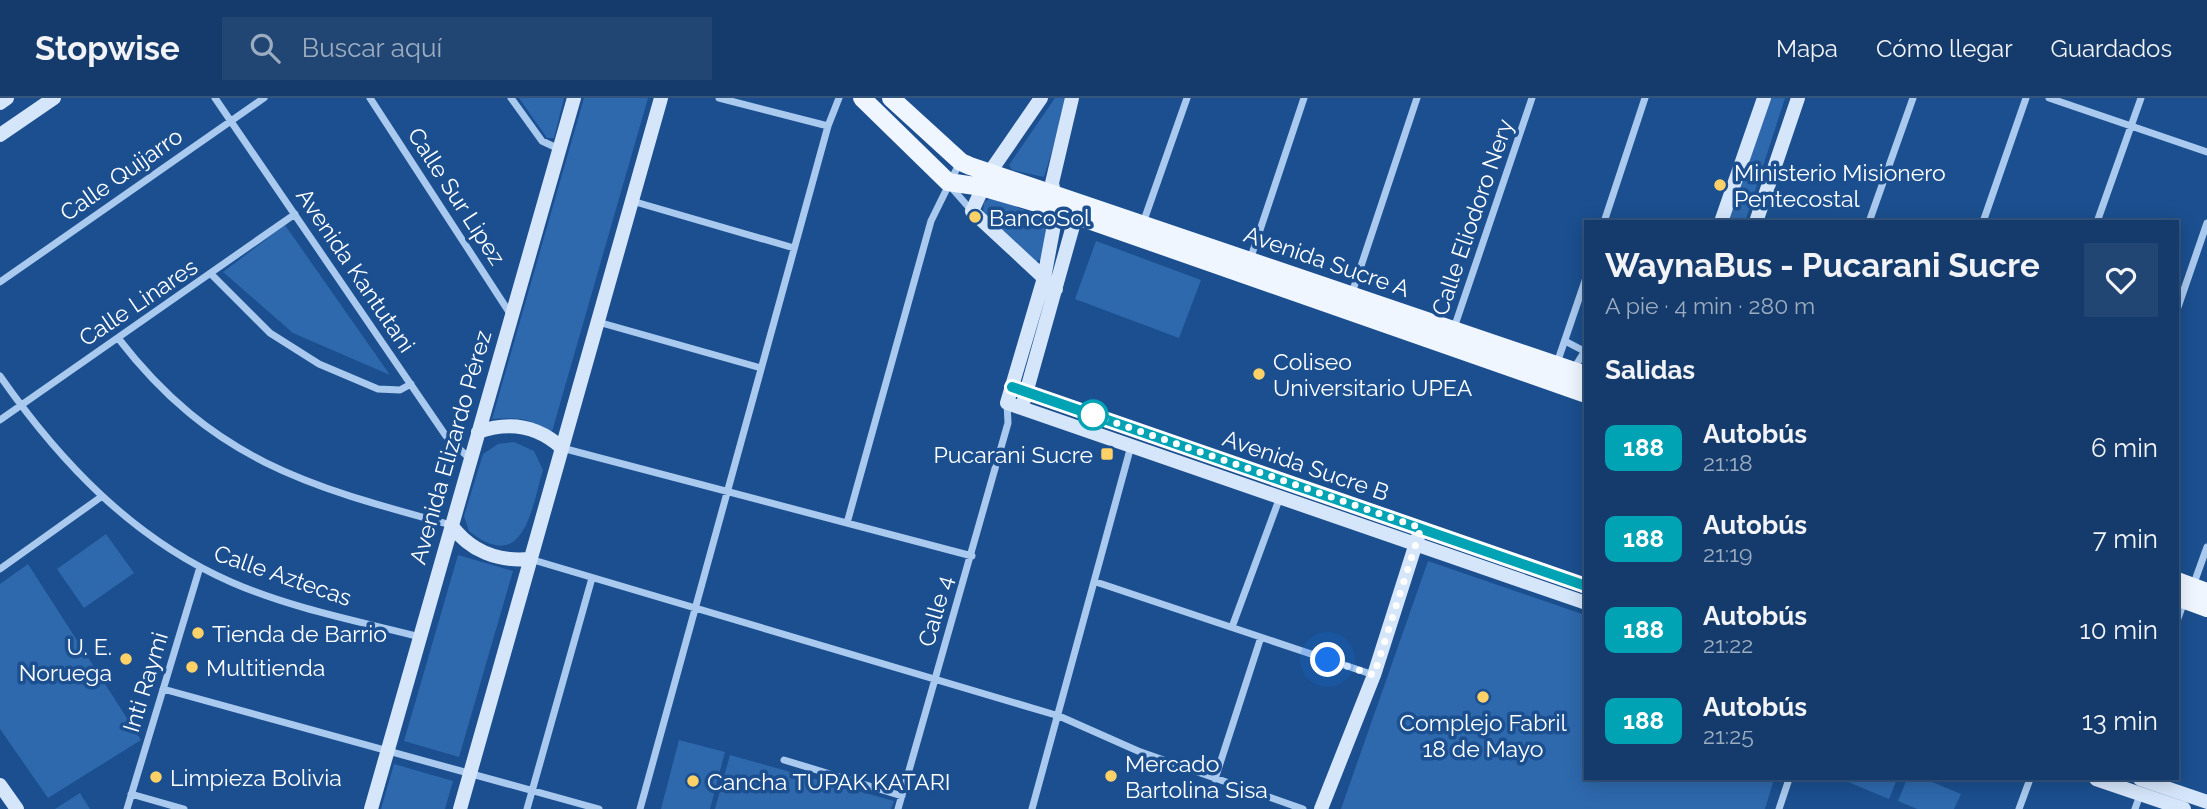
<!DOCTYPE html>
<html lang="es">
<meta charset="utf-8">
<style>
:root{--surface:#143b6b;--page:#214673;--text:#f1f3f6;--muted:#9dadc1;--line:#33557e}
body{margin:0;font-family:Raleway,sans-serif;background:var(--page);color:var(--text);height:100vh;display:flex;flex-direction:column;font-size:26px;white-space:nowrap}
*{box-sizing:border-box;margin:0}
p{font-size:23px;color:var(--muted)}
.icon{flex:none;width:38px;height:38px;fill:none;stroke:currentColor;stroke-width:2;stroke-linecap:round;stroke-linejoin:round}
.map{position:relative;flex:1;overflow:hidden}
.sheet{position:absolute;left:1584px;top:122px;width:595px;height:560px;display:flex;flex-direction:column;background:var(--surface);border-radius:0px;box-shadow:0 4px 18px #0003,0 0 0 2px var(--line)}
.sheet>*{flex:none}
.badge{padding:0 14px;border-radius:10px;font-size:24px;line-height:46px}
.you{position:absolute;width:35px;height:35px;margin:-18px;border:5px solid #fff;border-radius:50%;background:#1a73e8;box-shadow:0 0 0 10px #1a73e833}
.map>.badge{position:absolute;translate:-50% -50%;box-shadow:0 0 0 4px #fff}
h2{padding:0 21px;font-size:26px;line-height:63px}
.round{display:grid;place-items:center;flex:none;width:74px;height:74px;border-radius:0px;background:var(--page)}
.overview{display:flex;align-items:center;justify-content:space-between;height:119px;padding:0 21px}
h1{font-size:33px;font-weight:700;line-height:52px}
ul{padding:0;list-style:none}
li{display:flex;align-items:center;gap:21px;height:91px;padding:0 21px}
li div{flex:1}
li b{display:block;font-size:26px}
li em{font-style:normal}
li .badge{min-width:77px;font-weight:700;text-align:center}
header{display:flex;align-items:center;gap:42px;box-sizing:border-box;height:98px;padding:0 35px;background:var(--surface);border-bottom:2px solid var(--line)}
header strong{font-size:33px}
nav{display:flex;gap:38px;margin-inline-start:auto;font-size:24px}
.search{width:490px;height:63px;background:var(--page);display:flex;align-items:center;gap:18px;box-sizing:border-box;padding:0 24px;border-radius:0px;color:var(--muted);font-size:26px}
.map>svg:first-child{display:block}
</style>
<header>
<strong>Stopwise</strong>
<div class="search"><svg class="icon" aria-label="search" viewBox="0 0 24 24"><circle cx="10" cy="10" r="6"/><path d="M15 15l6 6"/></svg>Buscar aquí</div>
<nav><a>Mapa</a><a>Cómo llegar</a><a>Guardados</a></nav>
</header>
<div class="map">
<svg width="2207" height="711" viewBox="0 0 2207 711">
<rect width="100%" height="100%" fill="#1b4f8f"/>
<path fill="#2e69ad" d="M519,0H564L554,40H547Z
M584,0H648L551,337C534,319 516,319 492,321Z
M1055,0H1068L1044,79L1012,72L1009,67Z
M1766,0H1785L1745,124H1725Z
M991,100L1050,121L1041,162L1033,164L983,115L984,104Z
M285,127L390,277L293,235L223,174Z
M1096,143L1201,182L1179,240L1075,201Z
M514,344L534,353L543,372C531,412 524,477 469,433L464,418L483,356L498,346Z
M106,436L134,475L84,510L57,471Z
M458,457L513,473L459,659L404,643Z
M1428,463L1585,517L1586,681H1774L1765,711H1341Z
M28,466L141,642L48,700L0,631V486Z
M679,642L725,654L710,711H661Z
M730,657L894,703L891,711H715Z
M394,666L453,683L445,711H381Z
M1841,681H1897L1889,701Z
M1907,681H1925L1961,696L1954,711H1917L1898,703Z
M80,695L90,711H55Z"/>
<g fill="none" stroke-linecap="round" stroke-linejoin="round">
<path stroke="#a9c9ee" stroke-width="7" d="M215,0L446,338L470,361
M370,0L511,217
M511,0L542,43L559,51
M719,0L828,28
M2049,0L2207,54
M950,88L972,113
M632,103L794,150
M1604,124L1645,0
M1869,124L1913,0
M1983,124L2026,0
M2097,124L2141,0
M1143,125L1187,0
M1250,162L1304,0
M212,177L270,235L319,266L378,291L400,292L411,286
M0,184L264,0
M1352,195L1417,0
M2177,212L2207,125
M598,224L761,270
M1453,233L1532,0
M118,240C213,363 308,388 451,427
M1565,243L1584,253
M1557,265L1586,180
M1573,272L1586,251
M0,278C60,364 133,441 231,484C290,510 357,523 420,539
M0,322L295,116
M562,350L972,458
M847,425L931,123L959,66
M530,461L1059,618L1138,653L1303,711
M0,471L101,399
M1096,484L1374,577
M2193,488L2207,449
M2177,523L2185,501
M1232,529L1280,399
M163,591L599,711
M784,662L902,698
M1215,681L1261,539
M131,696L184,711
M127,711L200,469
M527,711L592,480
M640,711L828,28L839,0
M898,711L1008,325L1007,305
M1032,711L1131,348
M1779,711L1789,681
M2019,711L2030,681
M2135,711L2140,697"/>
<path stroke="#d6e6fa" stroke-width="14" d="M1041,0L990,74L972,113L1056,191
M1072,0L1052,85L1057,111L1044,180L1007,305L1586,505
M0,5L7,0
M0,37L54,0
M1721,124L1764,0
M1756,124L1798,0
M1012,289L1586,488
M1024,302L1078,110
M478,334C509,323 537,327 562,350
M451,427C470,453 498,464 530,461
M2096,681L2184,711
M2140,681L2207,704
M0,687L17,711
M371,711L574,0
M460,711L661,0
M1321,711L1374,577L1418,439"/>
<path stroke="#f0f6ff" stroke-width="18" d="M862,0L948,84L982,89L1057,111L1586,296
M891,0L961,64L970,68L1586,277
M2177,483L2207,494
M2177,499L2207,510"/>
</g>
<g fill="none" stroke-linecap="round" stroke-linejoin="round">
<g stroke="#fff" stroke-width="16">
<path id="line" d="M1012,289L1586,488"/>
</g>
<use href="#line" stroke="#00a3b4" stroke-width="10"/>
<path stroke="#fff" stroke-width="7" stroke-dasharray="0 12.6" d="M1093,317L1421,430L1374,577L1328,562"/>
</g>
<g fill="#ffd166" stroke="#1b4f8f" stroke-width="2.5">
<circle cx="1720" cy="87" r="7"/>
<circle cx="975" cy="119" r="7"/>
<circle cx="1259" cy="276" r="7"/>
<rect x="1100" y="349" width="14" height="14" rx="3.5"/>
<circle cx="198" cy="535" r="7"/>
<circle cx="126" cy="561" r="7"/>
<circle cx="192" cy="569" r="7"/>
<circle cx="1483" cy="599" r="7"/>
<circle cx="1111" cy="678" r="7"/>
<circle cx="156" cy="679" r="7"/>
<circle cx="693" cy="683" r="7"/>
</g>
<circle fill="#fff" stroke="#00a3b4" stroke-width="3.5" cx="1093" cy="317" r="14"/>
<g text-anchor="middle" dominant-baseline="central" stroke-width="7" stroke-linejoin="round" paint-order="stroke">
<g font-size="23" fill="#fff" stroke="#1b4f8f" text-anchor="start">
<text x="1734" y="74">Ministerio Misionero<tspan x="1734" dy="26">Pentecostal</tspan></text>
<text x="989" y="119">BancoSol</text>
<text x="1273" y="263">Coliseo<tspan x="1273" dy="26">Universitario UPEA</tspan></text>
<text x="1093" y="356" text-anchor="end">Pucarani Sucre</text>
<text x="212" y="535">Tienda de Barrio</text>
<text x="112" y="548" text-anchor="end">U. E.<tspan x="112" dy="26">Noruega</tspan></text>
<text x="206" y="569">Multitienda</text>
<text x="1483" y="624" text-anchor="middle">Complejo Fabril<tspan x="1483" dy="26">18 de Mayo</tspan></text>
<text x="1125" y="665">Mercado<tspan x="1125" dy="26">Bartolina Sisa</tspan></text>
<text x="170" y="679">Limpieza Bolivia</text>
<text x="707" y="683">Cancha TUPAK KATARI</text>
</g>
<g font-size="23" fill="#fff" stroke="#1b4f8f">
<text transform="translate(121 76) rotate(-35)">Calle Quijarro</text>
<text transform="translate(457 98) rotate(57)">Calle Sur Lipez</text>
<text transform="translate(1472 119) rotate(-71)">Calle Eliodoro Nery</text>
<text transform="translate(1327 163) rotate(19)">Avenida Sucre A</text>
<text transform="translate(356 172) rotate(56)">Avenida Kantutani</text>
<text transform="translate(138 204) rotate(-34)">Calle Linares</text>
<text transform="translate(450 349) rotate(-74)">Avenida Elizardo Pérez</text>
<text transform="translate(1306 367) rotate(19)">Avenida Sucre B</text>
<text transform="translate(283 477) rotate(19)">Calle Aztecas</text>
<text transform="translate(935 513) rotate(-74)">Calle 4</text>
<text transform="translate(145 584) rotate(-73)">Inti Raymi</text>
</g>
</g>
</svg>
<div class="you" style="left:1328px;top:562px"></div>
<section class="sheet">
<div class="overview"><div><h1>WaynaBus - Pucarani Sucre</h1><p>A pie · 4 min · 280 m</p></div><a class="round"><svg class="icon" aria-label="heart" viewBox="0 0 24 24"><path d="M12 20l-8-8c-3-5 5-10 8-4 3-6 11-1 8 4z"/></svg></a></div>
<h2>Salidas</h2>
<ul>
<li><span class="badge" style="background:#00a3b4;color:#fff">188</span><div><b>Autobús</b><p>21:18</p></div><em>6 min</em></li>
<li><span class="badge" style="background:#00a3b4;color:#fff">188</span><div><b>Autobús</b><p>21:19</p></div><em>7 min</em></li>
<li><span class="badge" style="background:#00a3b4;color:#fff">188</span><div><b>Autobús</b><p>21:22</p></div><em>10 min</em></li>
<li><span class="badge" style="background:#00a3b4;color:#fff">188</span><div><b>Autobús</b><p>21:25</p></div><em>13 min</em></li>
</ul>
</section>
</div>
